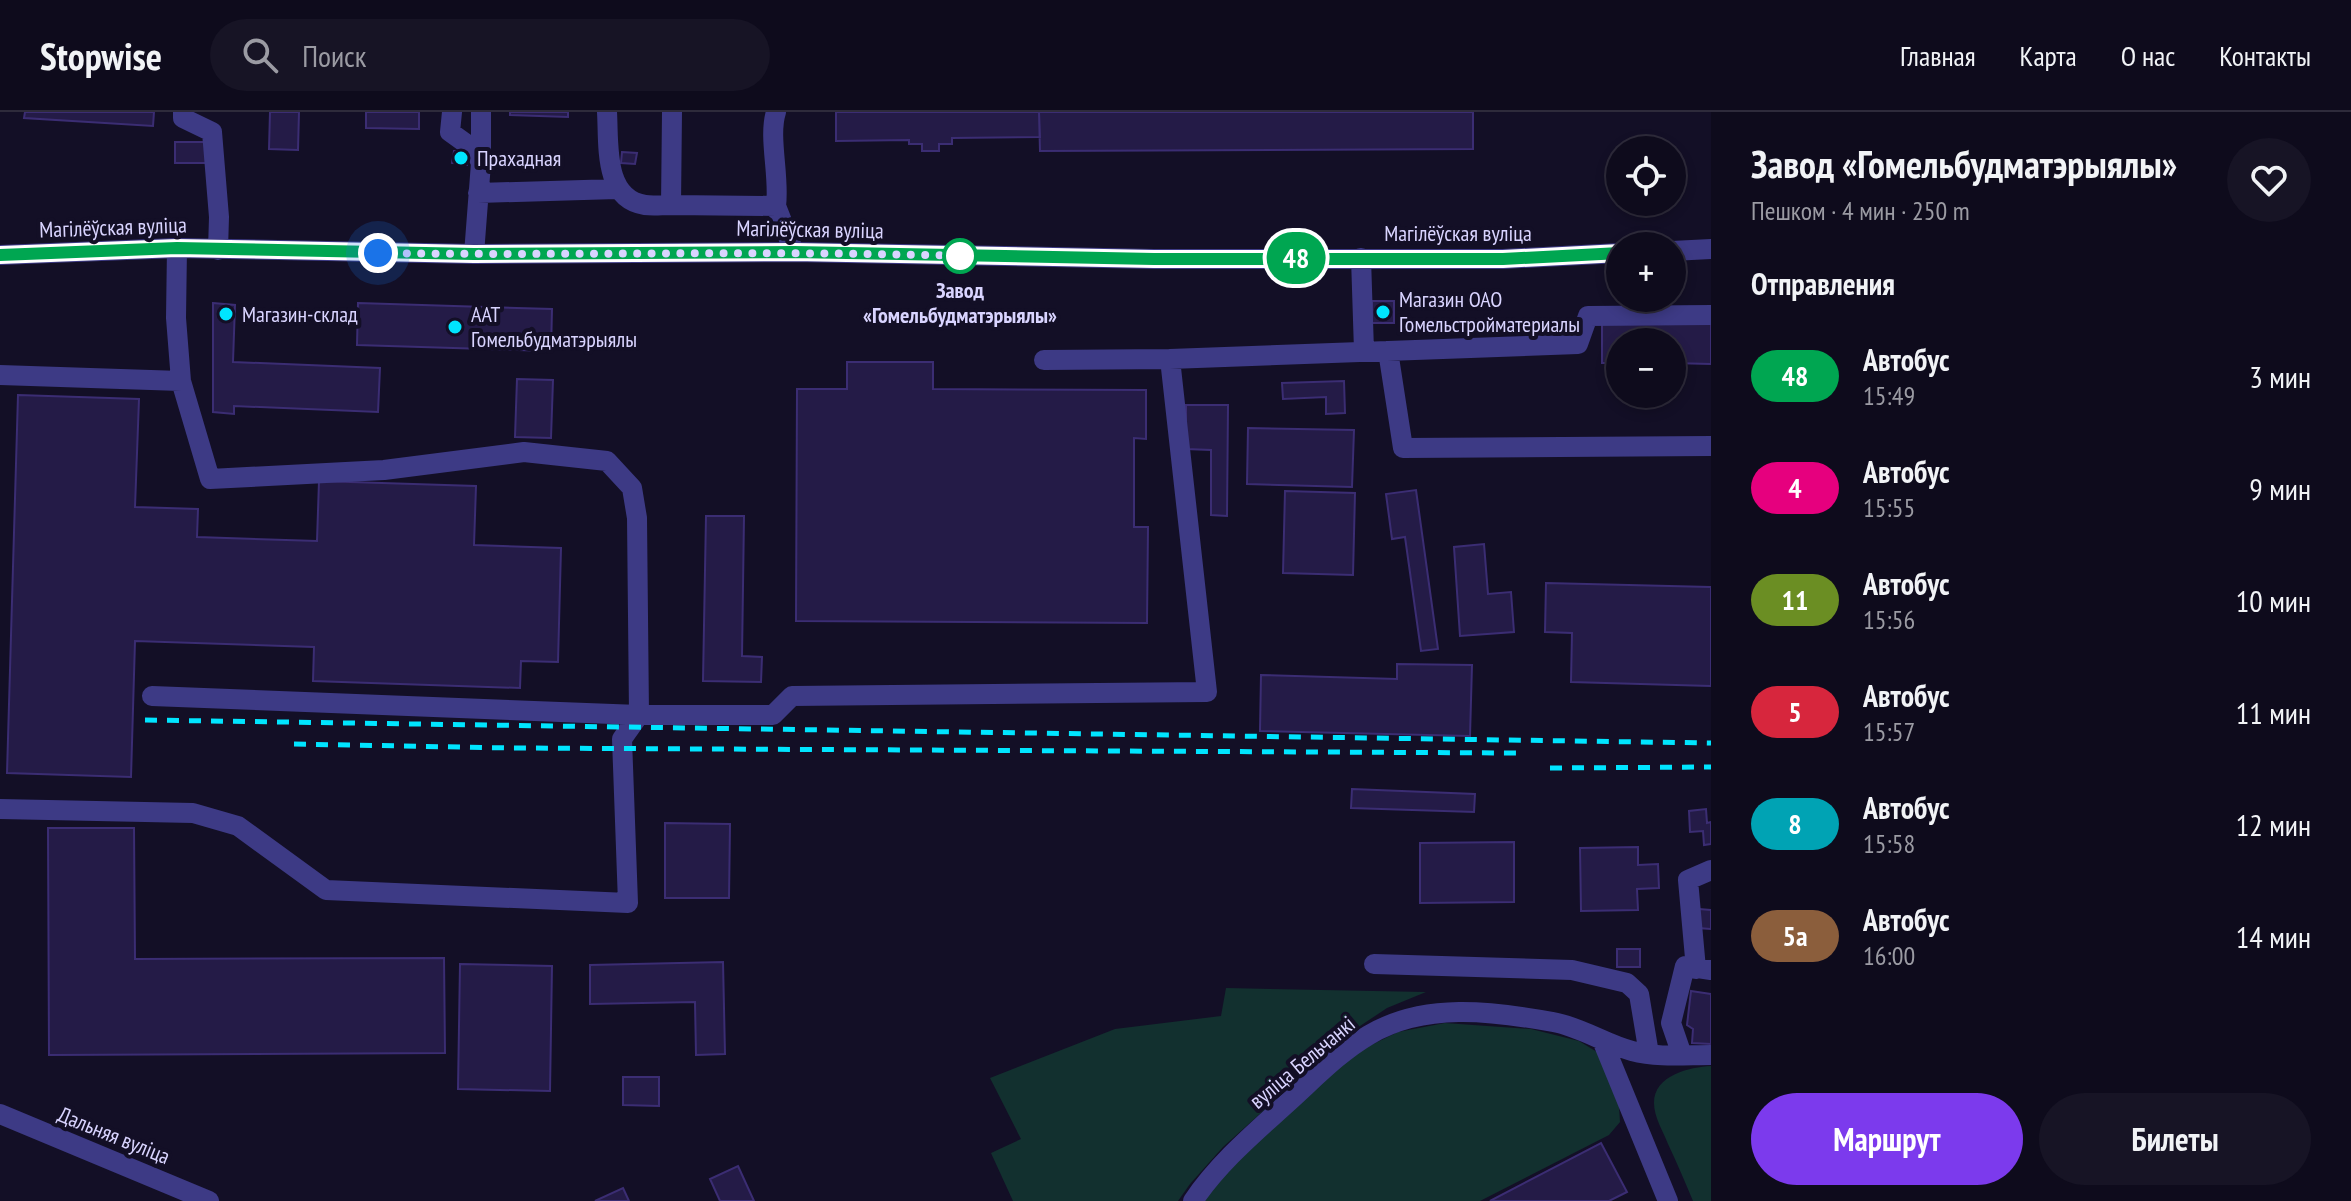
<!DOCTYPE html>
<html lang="ru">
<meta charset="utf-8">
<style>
:root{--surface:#0e0b1c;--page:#171425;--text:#f1f3f6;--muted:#9b9ba3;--line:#2e2b3b;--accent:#7c3aed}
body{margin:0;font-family:"PT Sans Narrow",sans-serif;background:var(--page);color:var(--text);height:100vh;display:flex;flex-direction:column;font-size:30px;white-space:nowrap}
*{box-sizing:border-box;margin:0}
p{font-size:26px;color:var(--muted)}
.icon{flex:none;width:44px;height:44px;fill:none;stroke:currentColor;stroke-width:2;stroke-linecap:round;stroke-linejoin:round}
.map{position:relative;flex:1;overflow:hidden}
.sheet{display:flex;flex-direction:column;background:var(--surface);width:640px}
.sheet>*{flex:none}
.badge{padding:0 16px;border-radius:26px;font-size:28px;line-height:52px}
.fabs{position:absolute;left:1606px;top:24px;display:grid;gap:16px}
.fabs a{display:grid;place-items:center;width:80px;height:80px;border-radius:50%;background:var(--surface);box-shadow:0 4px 12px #0003,0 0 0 2px var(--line);font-size:40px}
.you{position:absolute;width:40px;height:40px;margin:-20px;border:6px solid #fff;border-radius:50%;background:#1a73e8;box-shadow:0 0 0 12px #1a73e833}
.map>.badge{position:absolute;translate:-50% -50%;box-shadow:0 0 0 4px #fff}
h2{padding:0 40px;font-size:30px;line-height:72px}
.round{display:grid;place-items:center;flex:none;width:84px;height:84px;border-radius:42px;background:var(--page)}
.head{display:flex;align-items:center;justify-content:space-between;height:136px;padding:0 40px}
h1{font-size:38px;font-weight:600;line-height:60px}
.primary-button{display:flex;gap:16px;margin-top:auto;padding:16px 40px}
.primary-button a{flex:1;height:92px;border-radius:48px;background:var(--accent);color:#fff;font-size:32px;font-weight:600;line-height:92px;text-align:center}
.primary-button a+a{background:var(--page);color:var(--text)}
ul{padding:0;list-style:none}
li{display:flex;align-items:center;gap:24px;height:112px;padding:0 40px}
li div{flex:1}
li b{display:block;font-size:30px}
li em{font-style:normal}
li .badge{min-width:88px;font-weight:700;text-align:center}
header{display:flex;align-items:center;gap:48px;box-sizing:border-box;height:112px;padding:0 40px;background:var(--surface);border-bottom:2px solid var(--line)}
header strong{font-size:38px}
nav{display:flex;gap:44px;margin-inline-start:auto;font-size:28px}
.search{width:560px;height:72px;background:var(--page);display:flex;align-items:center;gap:20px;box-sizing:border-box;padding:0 28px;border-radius:44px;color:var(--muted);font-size:30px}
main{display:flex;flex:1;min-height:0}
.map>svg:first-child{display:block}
</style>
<header>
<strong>Stopwise</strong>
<div class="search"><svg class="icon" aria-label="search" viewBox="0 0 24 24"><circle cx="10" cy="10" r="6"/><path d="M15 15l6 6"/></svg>Поиск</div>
<nav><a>Главная</a><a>Карта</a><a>О нас</a><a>Контакты</a></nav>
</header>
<main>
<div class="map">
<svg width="1711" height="1089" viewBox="0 0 1711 1089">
<rect width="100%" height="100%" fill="#130f26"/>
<path fill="#12302f" d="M1226,876L1426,880L1387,896L1351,920L1223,1035L1190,1072L1178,1089H1013L991,1041L1021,1027L990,966L1115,917L1221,904Z
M1445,911L1531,917L1579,929L1597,940L1619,994L1620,1010L1609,1023L1480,1089H1203L1230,1056L1333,959L1365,936L1398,920Z
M1711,954V1089H1693C1685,1070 1677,1051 1668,1032C1663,1019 1654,1005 1654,991C1654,963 1690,955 1711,954Z"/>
<path fill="#241b47" stroke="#3b2d73" stroke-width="2" d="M25,0H154L153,14L24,6Z
M270,0H299L298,38L269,37Z
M366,0H419V17L366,16Z
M510,0H568V5L510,3Z
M836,0H1039L1040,25L952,26V32H939V39H922V32H909V28L836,29Z
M1039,0H1473V37L1040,39Z
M175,30H207V51H175Z
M454,39L469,40L467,53L452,51Z
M622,40L637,41L635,52L621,51Z
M1372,189H1394V211H1372Z
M213,191L235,193L233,250L380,256L378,300L234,294V302L213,300Z
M358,191L552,197L551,239L357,233Z
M1602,207H1711V252L1672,251V230H1620V251H1602Z
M847,250H933V277L1146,278V327L1134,326V415H1148L1147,511L796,509L797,277H847Z
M517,267L553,268L551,326L515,325Z
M1344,269L1345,301L1326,302V285L1283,287L1282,271Z
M18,283L139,287L135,395L198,397L197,425L317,429L319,369L476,374L474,433L561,436L558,550L521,549L520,576L313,569L314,535L135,529L131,665L7,661Z
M1186,293H1228L1227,404L1211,403V338L1186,337Z
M1248,316L1354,318L1352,375L1247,372Z
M1416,378L1438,537L1421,539L1405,425L1392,427L1386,382Z
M1285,379L1355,381L1353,463L1283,461Z
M706,404H744L742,544L762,545L761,570L703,569Z
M1484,432L1488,482L1511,480L1514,520L1460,524L1454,435Z
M1546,471L1711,475V574L1571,570L1572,521L1545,520Z
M1397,552L1472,553L1470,624L1260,619L1261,563L1397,567Z
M1352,677L1475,682L1474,700L1351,696Z
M1706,697L1707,711L1711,710V732L1704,733L1703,719L1690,720L1689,699Z
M665,711L730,712L729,786H665Z
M48,716H134L135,847L444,846L445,941L49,943Z
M1514,730V790L1420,791V731Z
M1638,735V753L1658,752L1659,776L1637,777L1638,798L1581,799L1580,736Z
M1699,797L1711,798V817L1698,816Z
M1617,837H1640V855H1617Z
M723,850L725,942L696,943L695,890L590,892V853Z
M460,852L552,854L550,979L458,977Z
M1691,879L1711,882V932L1692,931L1693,917L1687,913Z
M623,965H659V994L623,993Z
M1601,1031L1627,1080L1609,1089H1490Z
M738,1054L754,1089H720L710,1067Z
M623,1076L629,1089H595Z"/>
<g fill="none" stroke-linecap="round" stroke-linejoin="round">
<path stroke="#3d3a85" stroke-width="20" d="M183,0V6L212,20L219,105L218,138
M452,0L450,20L475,38L481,51L474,142
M607,0C609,31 603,87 645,93C653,94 662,93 671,93
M672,0L671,93L776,94L794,140
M481,51V0
M478,81L617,77
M776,94C780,65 768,25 776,0
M1672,139L1711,137
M0,143L177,136L474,142L794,140L1154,147H1503L1620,141
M1361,146L1364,239
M1388,239L1403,336L1711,334
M1170,247L1578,232L1588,204L1711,203
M0,263L181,269L176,206L177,136
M152,584L639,603L637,406L632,376L607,349L524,340L384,358L210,367L181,269
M0,697L193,701L238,714L326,778L628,791L622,627L639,603H773L792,584L1207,580L1170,247L1044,248
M1374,852L1572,858L1627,871L1639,882L1649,942
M1696,857L1688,768L1711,758
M1602,928L1668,1089
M1682,943L1671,911L1685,854L1711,858
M0,1002L209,1089
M1193,1089C1218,1052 1252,1023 1285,993C1312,969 1338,941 1369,923C1424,890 1492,899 1553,910C1581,915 1605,932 1632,939C1658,946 1685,943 1711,943"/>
<path stroke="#00e5ff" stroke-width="5" stroke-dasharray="12 10" stroke-linecap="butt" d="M145,608L1711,631
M294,632L511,636L1518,641
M1550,656L1711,655"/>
</g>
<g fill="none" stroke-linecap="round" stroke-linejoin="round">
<g stroke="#fff" stroke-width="18">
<path id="line" d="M0,143L177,136L474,142L794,140L1154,147H1503L1620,141"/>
</g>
<use href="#line" stroke="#00a651" stroke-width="12"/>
<path stroke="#d9d4ff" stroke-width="8" stroke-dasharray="0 14.4" d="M378,141C573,144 768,138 963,144H960"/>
</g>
<g fill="#00e5ff" stroke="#130f26" stroke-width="3">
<circle cx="461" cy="46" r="8"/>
<circle cx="1383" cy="200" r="8"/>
<circle cx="226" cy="202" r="8"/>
<circle cx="455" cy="215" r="8"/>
</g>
<circle fill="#fff" stroke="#00a651" stroke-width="4" cx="960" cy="144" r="16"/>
<g text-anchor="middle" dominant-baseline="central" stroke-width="8" stroke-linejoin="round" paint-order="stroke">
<g font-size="22" fill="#d9d4ff" stroke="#130f26" text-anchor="start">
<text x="477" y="46">Прахадная</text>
<text x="1399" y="187">Магазин ОАО<tspan x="1399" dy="25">Гомельстройматериалы</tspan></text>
<text x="242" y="202">Магазин-склад</text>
<text x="471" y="202">ААТ<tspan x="471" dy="25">Гомельбудматэрыялы</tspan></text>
</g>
<g font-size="22" fill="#d9d4ff" stroke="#130f26">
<text transform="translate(113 115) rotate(-2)">Магілёўская вуліца</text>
<text transform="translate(810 117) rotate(1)">Магілёўская вуліца</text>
<text x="1458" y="121">Магілёўская вуліца</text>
<text transform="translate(1302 950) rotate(-40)">вуліца Бельчанкі</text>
<text transform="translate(114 1023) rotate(22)">Дальняя вуліца</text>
</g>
<g font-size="22" font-weight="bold" fill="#d9d4ff" stroke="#130f26">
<text x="960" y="178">Завод<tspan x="960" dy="25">«Гомельбудматэрыялы»</tspan></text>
</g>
</g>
</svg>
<div class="fabs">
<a><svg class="icon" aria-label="locate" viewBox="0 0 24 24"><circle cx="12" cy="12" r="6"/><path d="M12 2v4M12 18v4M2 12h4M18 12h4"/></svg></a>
<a>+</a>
<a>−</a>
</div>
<div class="you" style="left:378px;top:141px"></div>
<b class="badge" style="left:1296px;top:146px;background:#00a651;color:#fff">48</b>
</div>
<section class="sheet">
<div class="head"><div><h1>Завод «Гомельбудматэрыялы»</h1><p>Пешком · 4 мин · 250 m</p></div><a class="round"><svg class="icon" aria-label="heart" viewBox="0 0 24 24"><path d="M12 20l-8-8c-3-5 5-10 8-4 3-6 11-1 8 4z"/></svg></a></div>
<h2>Отправления</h2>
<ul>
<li><span class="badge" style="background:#00a651;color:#fff">48</span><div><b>Автобус</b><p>15:49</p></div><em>3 мин</em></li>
<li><span class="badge" style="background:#e6007e;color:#fff">4</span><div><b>Автобус</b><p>15:55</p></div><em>9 мин</em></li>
<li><span class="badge" style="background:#6b8e23;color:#fff">11</span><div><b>Автобус</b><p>15:56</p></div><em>10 мин</em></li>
<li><span class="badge" style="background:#d7263d;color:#fff">5</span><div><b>Автобус</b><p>15:57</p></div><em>11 мин</em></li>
<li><span class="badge" style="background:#00a3b4;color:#fff">8</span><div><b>Автобус</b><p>15:58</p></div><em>12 мин</em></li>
<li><span class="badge" style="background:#8b5e3c;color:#fff">5а</span><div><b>Автобус</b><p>16:00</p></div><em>14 мин</em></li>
</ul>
<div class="primary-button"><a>Маршрут</a><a>Билеты</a></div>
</section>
</main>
